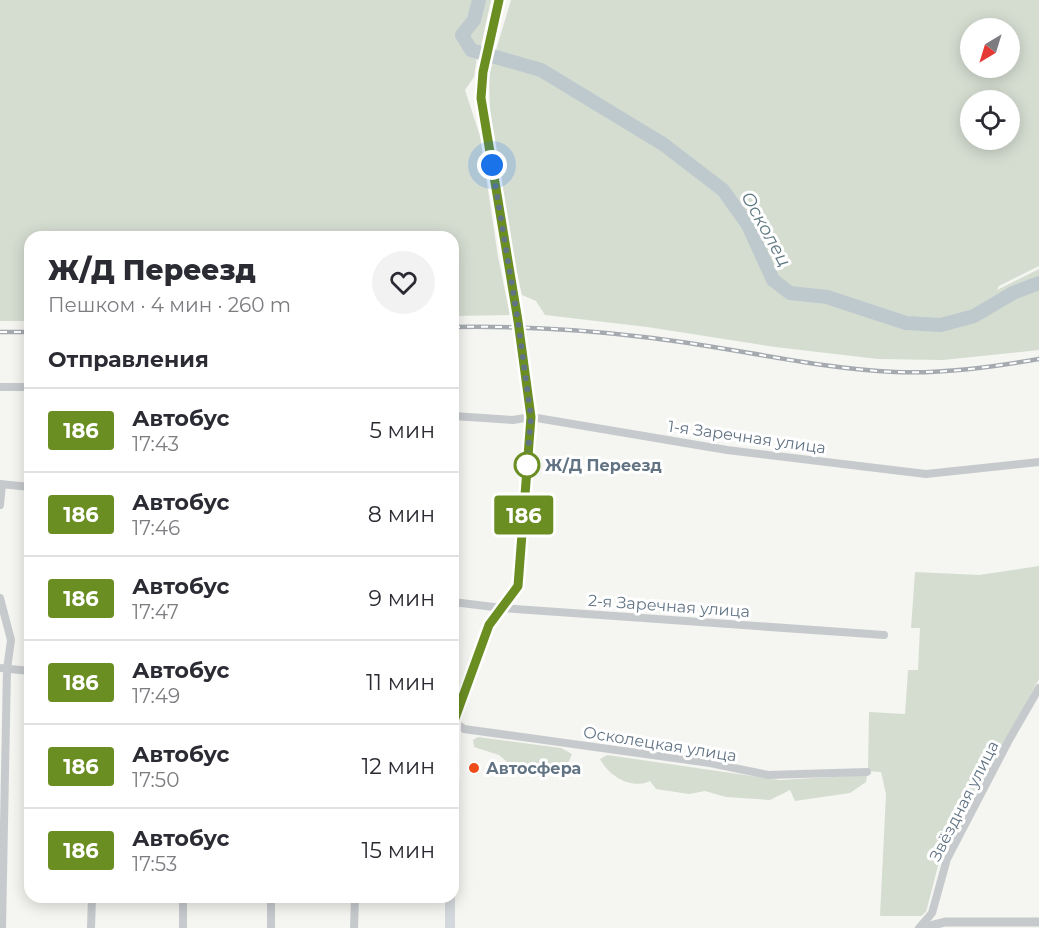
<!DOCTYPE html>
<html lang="ru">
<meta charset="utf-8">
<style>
:root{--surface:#fff;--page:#f2f2f3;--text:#2b2b33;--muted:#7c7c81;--line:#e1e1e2}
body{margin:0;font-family:Montserrat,sans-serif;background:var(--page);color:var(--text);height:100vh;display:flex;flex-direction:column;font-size:22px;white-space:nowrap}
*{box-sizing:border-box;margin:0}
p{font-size:20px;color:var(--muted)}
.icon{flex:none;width:33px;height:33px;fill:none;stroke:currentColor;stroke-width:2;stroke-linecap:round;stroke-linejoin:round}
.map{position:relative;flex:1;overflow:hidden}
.side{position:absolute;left:24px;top:231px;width:435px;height:672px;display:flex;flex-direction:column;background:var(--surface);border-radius:18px;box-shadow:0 3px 15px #0003}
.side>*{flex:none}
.badge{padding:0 12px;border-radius:4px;font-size:21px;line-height:39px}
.needle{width:39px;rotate:218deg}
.buttons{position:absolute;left:960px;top:18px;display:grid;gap:12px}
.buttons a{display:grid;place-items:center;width:60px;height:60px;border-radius:50%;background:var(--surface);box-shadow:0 3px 15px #0003;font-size:30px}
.you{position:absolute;width:30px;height:30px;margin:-15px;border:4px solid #fff;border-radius:50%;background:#1a73e8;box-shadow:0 0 0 9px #1a73e833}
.map>.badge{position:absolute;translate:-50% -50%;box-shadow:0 0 0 3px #fff}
h2{padding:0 24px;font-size:22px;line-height:54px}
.round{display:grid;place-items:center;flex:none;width:63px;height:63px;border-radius:32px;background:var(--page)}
.summary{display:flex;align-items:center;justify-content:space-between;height:102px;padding:0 24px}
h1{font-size:28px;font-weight:800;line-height:45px}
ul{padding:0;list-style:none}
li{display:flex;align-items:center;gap:18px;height:84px;padding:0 24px;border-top:2px solid var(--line)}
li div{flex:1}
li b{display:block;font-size:22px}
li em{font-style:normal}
li .badge{min-width:66px;font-weight:700;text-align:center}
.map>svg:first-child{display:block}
</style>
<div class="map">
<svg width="1039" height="928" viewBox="0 0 1039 928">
<rect width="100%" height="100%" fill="#f5f5f1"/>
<path fill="#d5ddd1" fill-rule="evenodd" d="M0,0H475L470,18L458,35L468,54L477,57L474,77L465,90L480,136L498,257L510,315L453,316V237H30V321H0Z
M481,0H491L481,46L471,47L466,34L476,21Z
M511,0H1039V266L999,286L997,290L1039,269V279L997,296L1004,304L1039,287V350L943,360L878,359L775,347L647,327L545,315L536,301L522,295L510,242L490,110L489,74ZM970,28H1010V68H970ZM1010,100V140H970V100Z
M1039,566V679L939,862L926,912L921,916H880L886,794L881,772L868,771L869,712L905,714L908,670H918L920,628H911L915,572L979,575Z
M478,737L561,748L572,754L566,768L546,774L524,773L512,766L499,755L474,747L473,740Z
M607,755L780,780L867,775L866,782L850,793L795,801L790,790L770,800L726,797L705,791L689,794L656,789L650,781C631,790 609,776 600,759Z"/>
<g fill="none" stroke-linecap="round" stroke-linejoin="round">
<path stroke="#bec9ce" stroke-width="14" d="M479,0L474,20L462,35L471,50L541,70L663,144L723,190L748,225L773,280L790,293L827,297L906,323L941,325L974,316L1013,293L1039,283"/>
<path stroke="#c7cacd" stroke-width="8" d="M0,387H30
M453,416L513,420L531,417L727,450L926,474L1039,462
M0,484L30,487
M0,505L2,484
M0,598L11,640L7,669L2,928
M453,602L502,608L884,635
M0,668L30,671
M453,721L464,729L710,763L768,775L867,772
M91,928L92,897
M183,928V897
M271,928V897
M354,928L355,897
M919,928L932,913L947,859L1009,740L1039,688"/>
<path stroke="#c7cacd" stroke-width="9" d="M921,928L945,922H1039"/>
<path stroke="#d3d8dc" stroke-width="10" d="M453,779L454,721L489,625L518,586L531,417L518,321L481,98L483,72L499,0
M450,928V897"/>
<g stroke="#a4aab0" stroke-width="4.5">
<path id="rail" d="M453,327C517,326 580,329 643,337C727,346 810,368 895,372C943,374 992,367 1039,359
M0,332H30"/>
</g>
<use href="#rail" stroke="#fff" stroke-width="2" stroke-dasharray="7" stroke-linecap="butt"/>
</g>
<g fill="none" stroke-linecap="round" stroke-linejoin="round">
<g stroke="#fff" stroke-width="14">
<path id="line" d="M453,779L454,721L489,625L518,586L531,417L518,321L481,98L483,72L499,0"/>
</g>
<use href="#line" stroke="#6b8e23" stroke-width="9"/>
<path stroke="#627484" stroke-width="6" stroke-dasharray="0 10.8" d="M492,165L518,321L531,417L527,465"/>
</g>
<circle fill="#fff" stroke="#6b8e23" stroke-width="3" cx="527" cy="465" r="12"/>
<circle fill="#ee4c18" stroke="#fff" stroke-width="2" cx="474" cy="768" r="6"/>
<g text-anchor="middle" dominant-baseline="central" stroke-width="6" stroke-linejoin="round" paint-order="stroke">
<g font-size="16" fill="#627484" stroke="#fff">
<text transform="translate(747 437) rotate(8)">1-я Заречная улица</text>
<text transform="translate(669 606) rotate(4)">2-я Заречная улица</text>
<text transform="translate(660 744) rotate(9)">Осколецкая улица</text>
<text transform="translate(964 801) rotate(-63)">Звёздная улица</text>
</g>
<g font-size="16" font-weight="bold" fill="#627484" stroke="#fff" text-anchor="start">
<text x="545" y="465">Ж/Д Переезд</text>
</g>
<g font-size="16" font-weight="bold" fill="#627484" stroke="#fff" text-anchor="start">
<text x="486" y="768">Автосфера</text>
</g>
<g font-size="18" font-style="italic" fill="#5d7781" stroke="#fff">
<text transform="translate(766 229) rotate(61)">Осколец</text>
</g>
</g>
</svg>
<div class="buttons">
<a><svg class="needle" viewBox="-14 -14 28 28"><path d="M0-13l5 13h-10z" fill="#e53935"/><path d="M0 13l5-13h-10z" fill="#7c7c81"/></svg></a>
<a><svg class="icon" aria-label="locate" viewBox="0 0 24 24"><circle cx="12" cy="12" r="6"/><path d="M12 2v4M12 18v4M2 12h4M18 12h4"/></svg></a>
</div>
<div class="you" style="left:492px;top:165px"></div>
<b class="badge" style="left:524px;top:515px;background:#6b8e23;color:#fff">186</b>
<section class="side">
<div class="summary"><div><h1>Ж/Д Переезд</h1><p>Пешком · 4 мин · 260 m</p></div><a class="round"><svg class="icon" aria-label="heart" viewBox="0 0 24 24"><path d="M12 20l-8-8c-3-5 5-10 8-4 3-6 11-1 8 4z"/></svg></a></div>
<h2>Отправления</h2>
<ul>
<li><span class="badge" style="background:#6b8e23;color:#fff">186</span><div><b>Автобус</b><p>17:43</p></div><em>5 мин</em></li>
<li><span class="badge" style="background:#6b8e23;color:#fff">186</span><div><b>Автобус</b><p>17:46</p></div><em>8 мин</em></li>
<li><span class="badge" style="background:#6b8e23;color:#fff">186</span><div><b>Автобус</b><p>17:47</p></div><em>9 мин</em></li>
<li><span class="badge" style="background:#6b8e23;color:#fff">186</span><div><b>Автобус</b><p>17:49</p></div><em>11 мин</em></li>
<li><span class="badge" style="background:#6b8e23;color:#fff">186</span><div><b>Автобус</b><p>17:50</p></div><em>12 мин</em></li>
<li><span class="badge" style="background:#6b8e23;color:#fff">186</span><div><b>Автобус</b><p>17:53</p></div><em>15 мин</em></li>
</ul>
</section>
</div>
